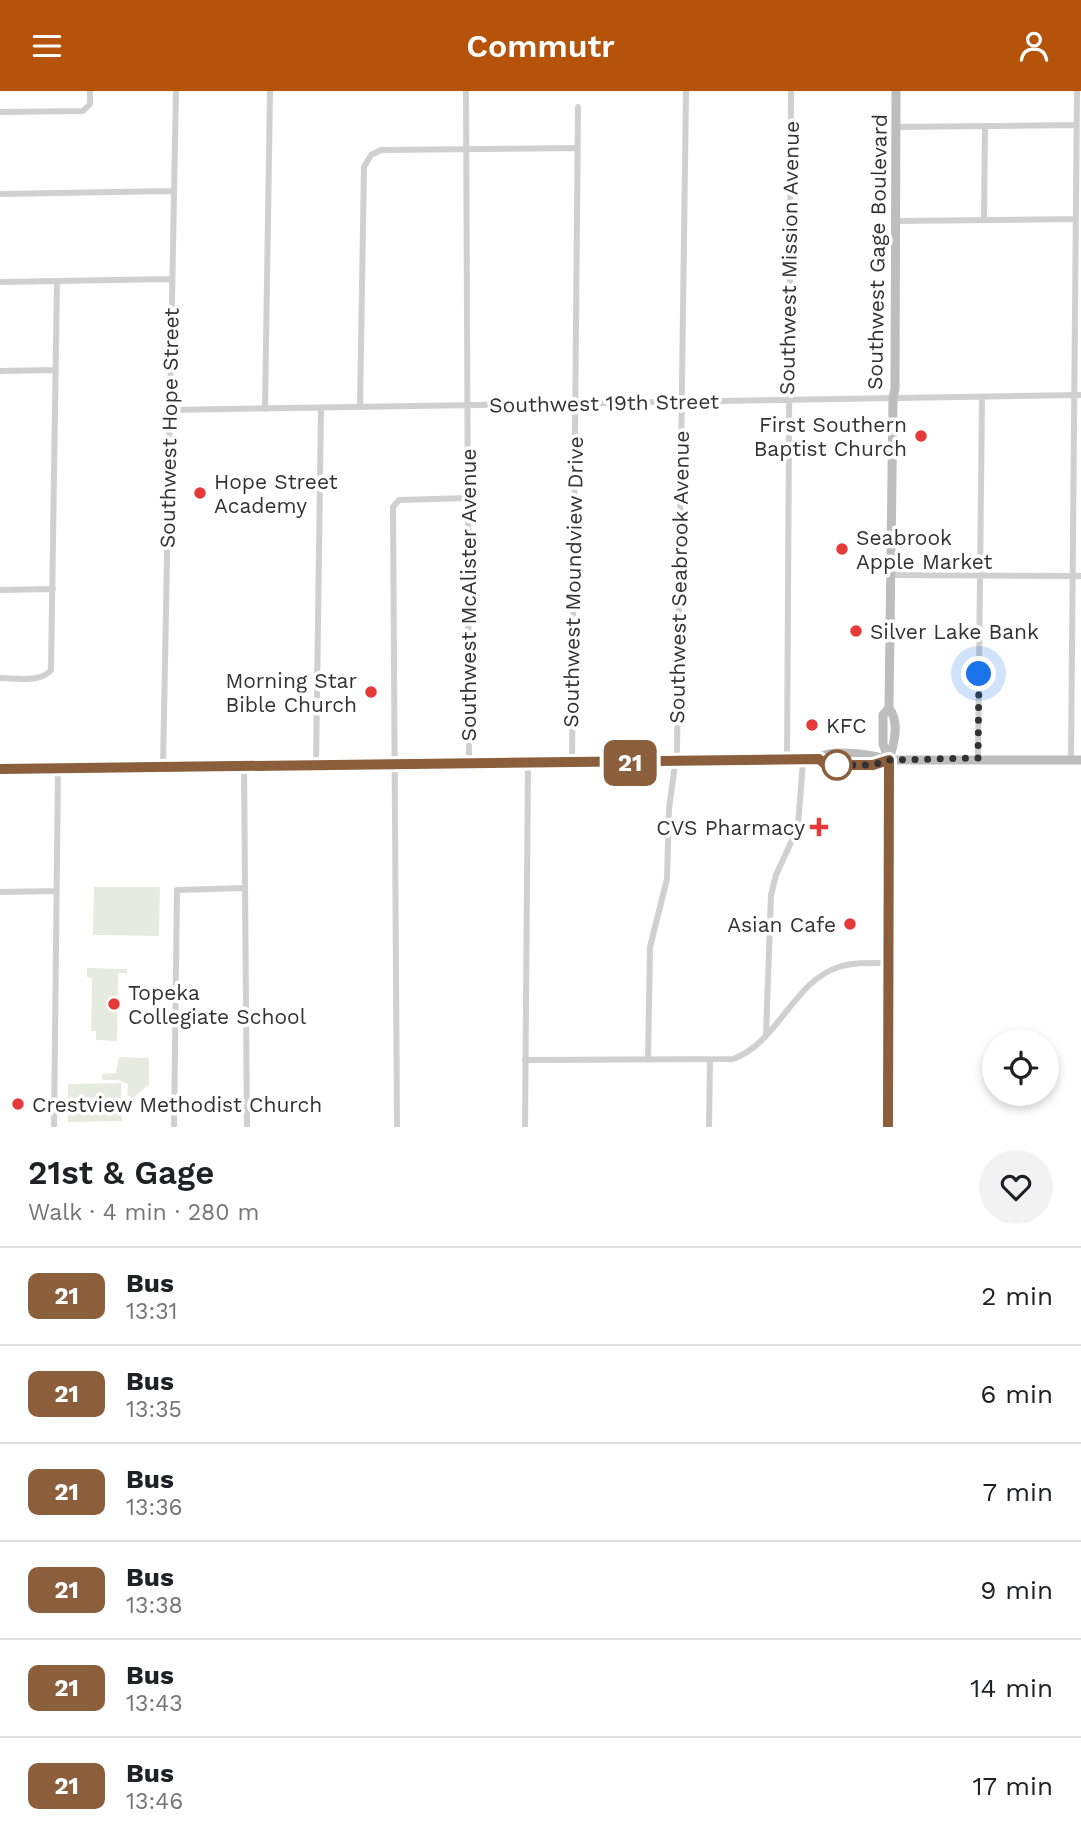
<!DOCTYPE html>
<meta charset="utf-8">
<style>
:root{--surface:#fff;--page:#f2f2f2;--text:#202124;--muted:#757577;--line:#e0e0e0;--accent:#b45309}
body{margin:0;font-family:"Work Sans",sans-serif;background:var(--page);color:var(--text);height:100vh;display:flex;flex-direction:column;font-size:26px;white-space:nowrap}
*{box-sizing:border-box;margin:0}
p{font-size:23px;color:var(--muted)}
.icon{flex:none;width:38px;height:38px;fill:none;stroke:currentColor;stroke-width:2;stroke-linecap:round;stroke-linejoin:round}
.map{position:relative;height:1036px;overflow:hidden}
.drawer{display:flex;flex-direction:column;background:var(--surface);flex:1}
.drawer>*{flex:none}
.badge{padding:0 14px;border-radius:10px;font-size:24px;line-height:46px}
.fabs{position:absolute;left:982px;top:938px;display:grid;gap:14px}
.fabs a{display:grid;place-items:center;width:77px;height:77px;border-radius:50%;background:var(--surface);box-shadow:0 4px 10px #0003;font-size:35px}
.you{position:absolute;width:35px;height:35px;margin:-18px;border:5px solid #fff;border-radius:50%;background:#1a73e8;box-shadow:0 0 0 10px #1a73e833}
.map>.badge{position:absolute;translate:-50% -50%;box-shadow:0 0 0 4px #fff}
.round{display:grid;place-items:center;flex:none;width:74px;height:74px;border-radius:37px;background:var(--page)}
.headline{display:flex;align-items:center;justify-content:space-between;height:119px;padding:0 28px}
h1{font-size:33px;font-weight:600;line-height:52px}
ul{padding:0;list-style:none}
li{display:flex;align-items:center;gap:21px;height:98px;padding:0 28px;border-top:2px solid var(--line)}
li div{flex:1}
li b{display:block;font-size:26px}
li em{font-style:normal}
li .badge{min-width:77px;font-weight:700;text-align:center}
header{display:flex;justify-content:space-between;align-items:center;height:91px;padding:0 28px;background:var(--accent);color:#fff;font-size:32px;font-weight:600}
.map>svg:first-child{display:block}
</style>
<header><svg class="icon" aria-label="menu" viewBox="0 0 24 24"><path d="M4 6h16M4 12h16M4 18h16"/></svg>Commutr<svg class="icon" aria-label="person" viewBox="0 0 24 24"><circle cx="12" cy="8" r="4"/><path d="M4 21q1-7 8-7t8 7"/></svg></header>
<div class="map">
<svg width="1081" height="1036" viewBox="0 0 1081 1036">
<rect width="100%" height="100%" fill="#fff"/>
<path fill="#e5ecdf" d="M94,796H160L159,845L93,844Z
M87,877L127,878V882H118L117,950L96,949V940H91L92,887L87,886Z
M119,966L149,967V993L133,1007L127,1004L128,993L118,989H102V983L116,982Z
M121,992L122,1030L68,1031V993Z"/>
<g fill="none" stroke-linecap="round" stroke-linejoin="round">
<path stroke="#d0d0d0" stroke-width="6" d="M466,0L469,672
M0,21L83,20L90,13V0
M896,36L1076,34
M0,103L172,100
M984,128L985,35
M895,130L1076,128
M0,191L171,188
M0,280L56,279
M360,316L364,76L371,64L381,59L577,57
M265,318L270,0
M169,319L1081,304
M891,484L1081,485
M0,499L53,498
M0,587C16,587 41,592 51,579L57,190
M978,667L982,306
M1071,669L1077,0
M787,670L791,0
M572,672L578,16
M244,673L247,1036
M316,674L321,317
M163,675L176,0
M0,801L56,800
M766,944L771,804L776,784L798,736L803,670
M525,969L733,968C779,951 793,890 839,876C855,871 872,872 889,872
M648,969L650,856L667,788L669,718L677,659L686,0
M54,1036L58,677
M174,1036L177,799L245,797
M397,1036L393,416L399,409L468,407
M525,1036L528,672
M709,1036L710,969"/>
<path stroke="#bdbdbd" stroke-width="9" d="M819,668L826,674H873L889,669H1081
M889,669C894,653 900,631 889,617L893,307L895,298L896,0
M0,678L244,673L803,670C811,669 817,667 825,664C839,659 875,664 889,669
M888,1036L889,669L883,653V624L889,617"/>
</g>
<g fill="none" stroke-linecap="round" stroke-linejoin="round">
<g stroke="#fff" stroke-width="16">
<path id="line" d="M0,678L819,668L826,674H873L889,669L888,1036"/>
</g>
<use href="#line" stroke="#8b5e3c" stroke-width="10"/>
<path stroke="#333" stroke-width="7" stroke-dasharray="0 12.6" d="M837,674H826H873L889,669L978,667L979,583"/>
</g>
<g fill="#e6393a" stroke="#fff" stroke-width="2.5">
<circle cx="921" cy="345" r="7"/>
<circle cx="200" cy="402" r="7"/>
<circle cx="842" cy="458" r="7"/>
<circle cx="856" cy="540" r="7"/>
<circle cx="371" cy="601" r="7"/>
<circle cx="812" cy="634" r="7"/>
<path d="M815.5 725.5h7v7h7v7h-7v7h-7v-7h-7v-7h7z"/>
<circle cx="850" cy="833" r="7"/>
<circle cx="114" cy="913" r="7"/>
<circle cx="18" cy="1013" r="7"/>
</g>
<circle fill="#fff" stroke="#8b5e3c" stroke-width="3.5" cx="837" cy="674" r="14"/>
<g text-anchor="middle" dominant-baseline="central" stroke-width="7" stroke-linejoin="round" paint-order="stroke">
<g font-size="21" fill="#333" stroke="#fff">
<text transform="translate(877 161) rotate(-89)">Southwest Gage Boulevard</text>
<text transform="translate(789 167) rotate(-89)">Southwest Mission Avenue</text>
<text transform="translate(604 312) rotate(-1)">Southwest 19th Street</text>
<text transform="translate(169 337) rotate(-89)">Southwest Hope Street</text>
<text transform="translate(679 486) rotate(-89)">Southwest Seabrook Avenue</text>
<text transform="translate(573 491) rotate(-89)">Southwest Moundview Drive</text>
<text transform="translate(468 504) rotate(-90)">Southwest McAlister Avenue</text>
</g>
<g font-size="21" fill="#333" stroke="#fff" text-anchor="start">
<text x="907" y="333" text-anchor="end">First Southern<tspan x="907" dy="24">Baptist Church</tspan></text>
<text x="214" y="390">Hope Street<tspan x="214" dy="24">Academy</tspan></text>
<text x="856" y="446">Seabrook<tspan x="856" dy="24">Apple Market</tspan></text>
<text x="870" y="540">Silver Lake Bank</text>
<text x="357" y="589" text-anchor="end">Morning Star<tspan x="357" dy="24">Bible Church</tspan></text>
<text x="826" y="634">KFC</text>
<text x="805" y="736" text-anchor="end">CVS Pharmacy</text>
<text x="836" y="833" text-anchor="end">Asian Cafe</text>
<text x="128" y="901">Topeka<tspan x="128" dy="24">Collegiate School</tspan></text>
<text x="32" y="1013">Crestview Methodist Church</text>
</g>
</g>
</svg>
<div class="fabs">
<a><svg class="icon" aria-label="locate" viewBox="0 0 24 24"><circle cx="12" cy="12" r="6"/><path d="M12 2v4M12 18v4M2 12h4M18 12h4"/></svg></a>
</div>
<div class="you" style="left:979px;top:583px"></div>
<b class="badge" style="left:630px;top:672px;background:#8b5e3c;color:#fff">21</b>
</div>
<section class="drawer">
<div class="headline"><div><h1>21st &amp; Gage</h1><p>Walk · 4 min · 280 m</p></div><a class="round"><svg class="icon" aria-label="heart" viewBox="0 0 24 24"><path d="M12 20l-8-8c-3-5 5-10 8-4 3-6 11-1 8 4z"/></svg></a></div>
<ul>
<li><span class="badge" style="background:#8b5e3c;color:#fff">21</span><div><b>Bus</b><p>13:31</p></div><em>2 min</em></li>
<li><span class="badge" style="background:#8b5e3c;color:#fff">21</span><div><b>Bus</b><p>13:35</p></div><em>6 min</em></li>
<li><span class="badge" style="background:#8b5e3c;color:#fff">21</span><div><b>Bus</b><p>13:36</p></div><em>7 min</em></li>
<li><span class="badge" style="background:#8b5e3c;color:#fff">21</span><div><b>Bus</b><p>13:38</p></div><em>9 min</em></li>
<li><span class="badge" style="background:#8b5e3c;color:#fff">21</span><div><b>Bus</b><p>13:43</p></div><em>14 min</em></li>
<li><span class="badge" style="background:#8b5e3c;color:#fff">21</span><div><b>Bus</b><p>13:46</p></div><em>17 min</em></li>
</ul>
</section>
